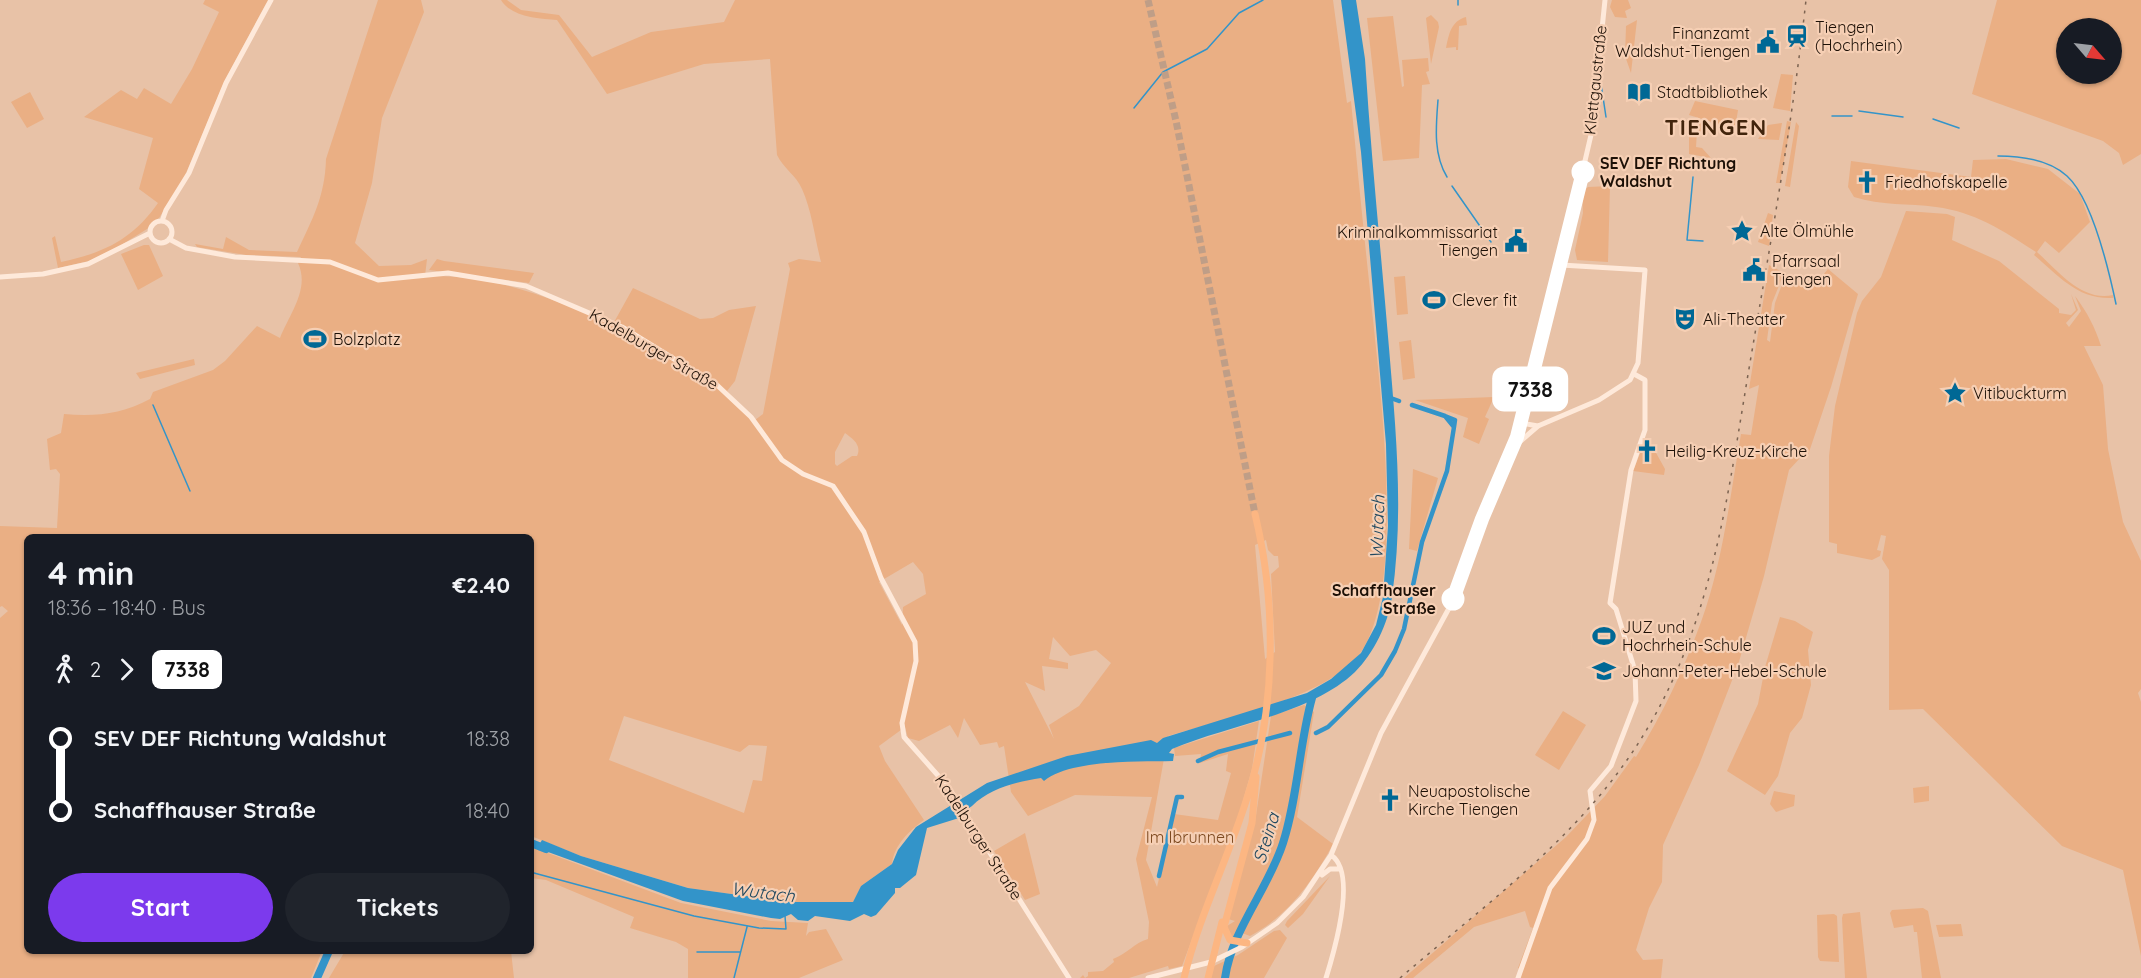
<!DOCTYPE html>
<meta charset="utf-8">
<style>
:root{--surface:#171b24;--page:#20242c;--text:#f1f3f6;--muted:#9ea1a6;--accent:#7c3aed}
body{margin:0;font-family:Quicksand,sans-serif;background:var(--page);color:var(--text);height:100vh;display:flex;flex-direction:column;font-size:22px;white-space:nowrap}
*{box-sizing:border-box;margin:0}
p{font-size:20px;color:var(--muted)}
.icon{flex:none;width:33px;height:33px;fill:none;stroke:currentColor;stroke-width:2;stroke-linecap:round;stroke-linejoin:round}
.map{position:relative;flex:1;overflow:hidden}
.details{position:absolute;left:24px;top:534px;width:510px;height:420px;display:flex;flex-direction:column;background:var(--surface);border-radius:9px;box-shadow:0 2px 4px #0004}
.details>*{flex:none}
.badge{padding:0 12px;border-radius:9px;font-size:21px;line-height:39px}
.needle{width:39px;rotate:118deg}
.buttons{position:absolute;left:2056px;top:18px;display:grid;gap:12px}
.buttons a{display:grid;place-items:center;width:66px;height:66px;border-radius:50%;background:var(--surface);box-shadow:0 2px 4px #0004;font-size:30px}
.map>.badge{position:absolute;translate:-50% -50%;box-shadow:0 0 0 3px #fff}
.legs{display:flex;align-items:center;gap:9px;height:66px;padding:0 24px;font-size:20px}
.legs p{margin-inline-start:auto}
.summary{display:flex;align-items:center;justify-content:space-between;height:102px;padding:0 24px}
h1{font-size:33px;font-weight:800;line-height:45px}
.action{display:flex;gap:12px;margin-top:auto;padding:12px 24px}
.action a{flex:1;height:69px;border-radius:36px;background:var(--accent);color:#fff;font-size:24px;font-weight:800;line-height:69px;text-align:center}
.action a+a{background:var(--page);color:var(--text)}
ul{padding:0 24px;list-style:none}
li{display:flex;align-items:center;gap:21px;height:72px;font-size:22px}
li i{display:grid;place-items:center;width:9px;height:100%;margin:0 8px;background:currentColor}
li i::after{content:'';width:15px;height:15px;margin:-8px;border:4px solid;border-radius:50%;background:var(--surface)}
li p{margin-inline-start:auto}
li:first-child i{background:linear-gradient(#0000 50%,currentColor 0)}
li:last-child i{background:linear-gradient(currentColor 50%,#0000 0)}
.map>svg:first-child{display:block}
</style>
<div class="map">
<svg width="2141" height="978" viewBox="0 0 2141 978">
<rect width="100%" height="100%" fill="#e8c2a7"/>
<path fill="#eaaf84" fill-rule="evenodd" d="M205,0H268L225,80L184,178L159,218L147,229L118,247L89,261L58,268L52,238L55,236L61,262C104,253 133,239 158,203L139,189L153,138L84,117L121,90L137,99L144,88L171,104L192,69L219,12L203,4Z
M378,0H421L424,12L382,118L372,183L355,243L379,266L411,265L427,259L425,276C495,274 550,298 613,324L633,288L700,319L713,318L729,310L756,306L735,381L727,391L755,420L763,414L790,269L788,263L799,259L821,262C815,239 812,211 802,189C796,175 783,168 777,155L770,59L704,64L607,94L557,20C539,19 511,17 501,0H507L521,10L559,15L592,57L651,32L724,22L735,0H1333L1347,103L1351,101C1357,164 1363,227 1370,290C1378,375 1408,583 1361,652C1330,697 1220,720 1168,736L1146,860L1157,887L1174,814L1218,820L1231,773L1226,771L1228,754L1200,763L1201,754L1175,756L1174,748L1259,721L1252,769L1240,811L1182,966L1169,969L1168,966L1129,978H1080L1083,975L1085,978L1088,976V972L1103,971L1114,962L1113,959C1127,954 1134,943 1148,939L1149,922L1136,859L1152,797L1075,795L1028,816L1011,792L1004,746L999,748L997,742L980,745L964,718L958,738L950,725L919,741L908,738L905,727L879,746L885,761L924,820C909,831 894,845 892,864L861,886L853,902H790L688,888L581,856L531,836V537H27V951H322L311,978H0V618L8,611L2,606L0,607V526L57,528L60,474L56,469L50,470L47,439L61,433L64,414C95,417 122,414 150,399L153,392L213,370L225,361L257,326L280,338C290,313 310,289 298,263L301,257L246,255L197,247L195,244L223,249L226,237L249,250L297,252C313,218 325,196 326,159ZM845,433C853,439 862,445 857,456H852L837,466L835,464V452ZM1266,540L1268,550L1274,556H1278L1279,567L1271,574L1275,652L1265,659L1255,545ZM913,562L923,574L926,594L903,607L902,625L879,582ZM1053,637L1070,656L1096,650L1111,663L1079,706L1049,725L1054,739L1025,682L1045,691L1042,666L1068,669V663L1049,659ZM624,716L740,752L749,745L767,746L762,781L753,780L744,813L609,760Z
M1612,0H1628L1631,8L1625,11L1627,18L1615,17L1610,7Z
M1997,0H2141V154L2123,165L2119,153L2103,141L1972,94ZM2067,28H2112V74H2067Z
M1431,15L1438,22L1439,27L1431,64L1426,18Z
M1393,16L1402,87L1404,86L1402,60L1428,58L1429,71L1426,72L1430,84L1422,85L1419,158L1383,161L1367,18Z
M1466,17L1467,25L1459,26L1458,50H1456V47L1446,48C1449,34 1451,21 1466,17Z
M1637,20L1631,73L1625,56L1626,26Z
M1781,74L1793,75L1790,111L1773,108Z
M30,92L44,119L27,128L11,102Z
M1695,101L1738,110L1735,129L1689,115Z
M1689,118L1712,127L1715,132L1697,131L1696,147L1702,148L1711,158L1689,154Z
M1787,121L1791,122L1780,183H1776Z
M1796,122L1799,126L1790,187L1785,186Z
M1782,123L1779,140L1758,139L1768,125Z
M2006,159L2048,169L2080,194L2090,222L2059,253L2045,241L2037,252C2058,271 2082,302 2113,295V298C2078,300 2059,276 2034,255L2036,252C2004,231 1975,212 1936,207C1909,203 1881,206 1854,197L1848,187L1851,161L1971,177L1973,160Z
M1610,186L1608,262L1577,260L1575,250L1583,213L1582,192L1588,187Z
M1906,211L1947,214L1955,217L1952,240L1999,261L2059,309V313L2071,315L2076,310L2071,294L2078,310L2066,323L2069,327L2081,311L2075,296C2087,312 2095,327 2101,346H2084L2103,385L2108,449L2123,522L2141,561V689L2138,693L2141,702V956L2123,870L2062,846L1923,709L1889,710V570L1882,559L1886,536L1881,535L1877,550L1881,551L1880,556L1872,560L1837,553V544L1829,542V456L1835,406L1857,313L1862,301L1881,277Z
M1768,213L1773,215L1769,246L1758,242Z
M144,245H149L163,276L138,290L121,254Z
M437,259L444,261L534,273L529,283L429,270Z
M1769,265L1784,273L1772,303L1767,340L1770,342L1775,303L1786,274L1812,288L1828,269L1858,294L1831,387L1807,458L1801,457L1789,470L1764,576L1738,665L1699,765L1663,845L1662,882L1649,908L1636,950L1643,960L1663,959L1661,978H1521L1522,970L1518,968L1533,928L1530,927L1525,911L1474,927L1413,978H1404L1566,837L1605,796L1634,756L1636,757C1662,715 1684,669 1701,622C1723,562 1730,496 1741,434L1751,435L1759,385L1749,389Z
M1405,276L1408,314L1397,315L1394,277Z
M1411,340L1415,378L1403,380L1399,342Z
M194,359L195,365L140,379L136,373Z
M1494,397L1485,417L1489,419L1479,444L1463,437L1468,418L1415,400Z
M1645,441L1650,442L1665,469L1664,475L1633,471Z
M1413,469L1438,478L1417,551L1409,549Z
M1780,617L1795,621L1813,632L1808,650L1811,685L1802,718L1790,733L1778,776L1765,795L1727,771L1758,704L1765,667Z
M1304,705L1314,712L1297,817L1333,844C1314,880 1287,917 1250,936L1242,933L1239,940L1231,937L1227,926L1235,921L1228,919L1255,822L1271,716Z
M1563,711L1586,725L1559,770L1535,755Z
M1929,786V801L1914,803L1913,788Z
M1774,791L1795,795L1794,806L1776,812L1770,804Z
M1025,833L1040,894L1025,900L994,851Z
M532,847L681,903L771,921L808,923L806,936L809,932L826,929L843,960L799,978H688V949L676,942L630,928L634,917L546,880L531,878Z
M1330,876L1303,914L1288,928L1285,925L1287,921Z
M1923,908L1928,911L1941,978H1922L1917,932H1914L1913,925L1894,928L1890,913L1892,910Z
M1860,912L1867,978H1845L1842,918L1843,914Z
M1834,914L1837,916L1839,962L1820,961L1818,957L1817,915Z
M1961,924L1963,936L1939,937L1936,925Z
M1280,930L1287,938L1264,978H1210L1214,966L1238,955L1274,931Z
M345,951H511L514,978H329Z"/>
<path fill="#3394c9" d="M1341,0H1356L1365,59C1371,156 1381,252 1389,348C1396,432 1404,512 1392,597C1388,624 1374,653 1355,672C1311,714 1229,725 1172,749L1169,753L1174,754L1173,761C1138,762 1071,759 1044,781L1041,778C1016,782 990,788 972,806C966,811 962,810 959,818L927,828L916,875L900,888H895V893L876,915L871,917L864,914L850,921L815,916L808,921L798,920L791,914L780,919L771,918L683,901L537,848L542,840L581,856L688,888L790,902H853L861,886L892,864L898,850L916,827L987,783L1067,756L1151,740L1157,743L1163,738L1307,693L1331,679L1361,653L1376,625L1383,597L1388,526L1386,444L1361,152Z"/>
<g fill="none" stroke-linecap="round" stroke-linejoin="round">
<path stroke="#3394c9" stroke-width="1.5" d="M1458,0V5
M1601,84L1606,117
M1438,100C1436,126 1433,154 1447,177
M1134,108L1163,72L1207,49L1239,13L1263,0
M1859,111L1903,117
M1832,116H1852
M1933,119L1959,128
M1998,156C2021,156 2049,160 2067,176C2092,199 2109,271 2116,304
M1693,177L1687,240L1703,241
M1452,186L1491,242
M153,405L190,491
M534,873L694,916L759,928L786,929L785,916
M697,952H740
M734,978L747,927"/>
<path stroke="#3394c9" stroke-width="4.5" d="M1388,397L1399,401
M1445,416L1455,420L1454,427
M1316,733L1328,727L1381,675L1395,651L1404,629L1422,542L1447,471L1454,427L1445,416L1412,405
M1198,761L1218,752L1290,733
M1159,876L1177,797H1182"/>
<path stroke="#3394c9" stroke-width="8" d="M531,843L546,849
M317,978L329,951
M1225,978C1232,929 1268,890 1283,843C1298,796 1299,745 1312,698"/>
<path stroke="#bf9e87" stroke-width="7" stroke-dasharray="7 3.5" stroke-linecap="butt" d="M1148,0L1176,121L1255,514"/>
<path stroke="#fee9da" stroke-width="5" d="M162,221L166,210L189,173L226,83L271,0
M150 232a11 11 0 1 1 22 0a11 11 0 1 1-22 0Z
M169,239L186,248L235,257L330,262L378,280L448,273L526,286L622,327L718,386L751,417L782,460L803,474L833,486L864,532L881,578L915,642L916,661L902,723L904,737L949,788L1069,978
M0,277L43,274L88,264L150,233
M1521,423L1538,426L1599,400L1630,380L1638,363L1645,270L1561,265
M1516,445L1538,426
M1322,875L1330,869H1339
M1148,978L1211,962L1242,947L1277,923L1303,897L1331,855L1381,733L1454,599L1482,519L1517,437L1558,277L1591,135L1605,0
M1326,978C1334,952 1358,873 1331,855
M1518,978L1550,888L1587,839L1594,820L1590,791L1611,766L1636,701L1635,671L1616,609L1610,603L1631,470L1645,430V380L1634,374"/>
<path stroke="#fcb682" stroke-width="7" d="M1247,943L1230,940L1224,927L1252,823L1256,777
M1184,978C1199,916 1228,859 1247,798C1276,709 1277,605 1255,514
M1208,978L1222,922"/>
<path stroke="#7c6351" stroke-width="1.5" stroke-dasharray="3 6" stroke-linecap="butt" d="M1400,978C1479,910 1567,846 1627,760C1714,636 1727,495 1752,351C1772,234 1793,118 1806,0"/>
</g>
<g fill="none" stroke-linecap="round" stroke-linejoin="round">
<g stroke="#fff" stroke-width="14">
<path id="line-1" d="M1453,599L1482,519L1517,437L1583,172"/>
</g>
<use href="#line-1" stroke="#fff" stroke-width="9"/>
</g>
<defs>
<g id="station-bare" transform="scale(1.8)"><path d="M-3-6H3Q5-6 5-4V2Q5 4 3 4L4.5 6H3L1.5 4h-3L-3 6H-4.5L-3 4Q-5 4-5 2V-4Q-5-6-3-6ZM-3.5-4v3h7v-3ZM-3.5 1v1.5H-2V1ZM2 1v1.5H3.5V1Z" fill="#006895" stroke="#f6cfb4" stroke-width="2.5" paint-order="stroke"/></g>
<g id="civic-bare" transform="scale(1.8)"><path d="M-.6-6.5H3V-4.5H.6V-3L4-1V1h2V6H-6V1h2V-1L-.6-3ZM-1.2 2.5V6h2.4V2.5Z" fill="#006895" stroke="#f6cfb4" stroke-width="2.5" paint-order="stroke"/></g>
<g id="library-bare" transform="scale(1.8)"><path d="M-6-4Q-3-5.5-.7-3.5V5Q-3 3-6 4ZM6-4Q3-5.5 .7-3.5V5Q3 3 6 4Z" fill="#006895" stroke="#f6cfb4" stroke-width="2.5" paint-order="stroke"/></g>
<g id="church-bare" transform="scale(1.8)"><path d="M-1.2-6h2.4v3.5h3.3v2.4h-3.3V6h-2.4V-.1h-3.3v-2.4h3.3Z" fill="#006895" stroke="#f6cfb4" stroke-width="2.5" paint-order="stroke"/></g>
<g id="sight-bare" transform="scale(1.8)"><path d="M0-6L1.8-2.2L6-1.7L2.9 1.2L3.7 5.4L0 3.3L-3.7 5.4L-2.9 1.2L-6-1.7L-1.8-2.2Z" fill="#006895" stroke="#f6cfb4" stroke-width="2.5" paint-order="stroke"/></g>
<g id="stadium-bare" transform="scale(1.8)"><path d="M0-5a6.5 5 0 1 0 0 10a6.5 5 0 1 0 0-10ZM-3.5-1.8h7v3.6h-7Z" fill="#006895" stroke="#f6cfb4" stroke-width="2.5" paint-order="stroke"/></g>
<g id="theatre-bare" transform="scale(1.8)"><path d="M-5-5.5Q0-4 5-5.5V0Q5 5 0 6Q-5 5-5 0ZM-3.3-2.5H-1v1.5H-3.3ZM1-2.5H3.3v1.5H1ZM-2.8 1Q0 5.5 2.8 1Z" fill="#006895" stroke="#f6cfb4" stroke-width="2.5" paint-order="stroke"/></g>
<g id="school-bare" transform="scale(1.8)"><path d="M0-5L7-2L0 1L-7-2ZM-4 1L0 2.5L4 1V4Q0 6-4 4Z" fill="#006895" stroke="#f6cfb4" stroke-width="2.5" paint-order="stroke"/></g>
</defs>
<g fill-rule="evenodd">
<use href="#station-bare" x="1797" y="36"/>
<use href="#civic-bare" x="1768" y="42"/>
<use href="#library-bare" x="1639" y="92"/>
<use href="#church-bare" x="1867" y="182"/>
<use href="#sight-bare" x="1742" y="231"/>
<use href="#civic-bare" x="1516" y="241"/>
<use href="#civic-bare" x="1754" y="270"/>
<use href="#stadium-bare" x="1434" y="300"/>
<use href="#theatre-bare" x="1685" y="319"/>
<use href="#stadium-bare" x="315" y="339"/>
<use href="#sight-bare" x="1955" y="393"/>
<use href="#church-bare" x="1647" y="451"/>
<use href="#stadium-bare" x="1604" y="636"/>
<use href="#school-bare" x="1604" y="671"/>
<use href="#church-bare" x="1390" y="800"/>
</g>
<g fill="#fff" stroke="#fff" stroke-width="3">
<circle cx="1583" cy="172" r="10"/>
<circle cx="1453" cy="599" r="10"/>
</g>
<g text-anchor="middle" dominant-baseline="central" stroke-width="4.5" stroke-linejoin="round" paint-order="stroke">
<g font-size="16" fill="#1d1006" stroke="#f6cfb4" text-anchor="start">
<text x="1815" y="27">Tiengen<tspan x="1815" dy="18">(Hochrhein)</tspan></text>
<text x="1750" y="33" text-anchor="end">Finanzamt<tspan x="1750" dy="18">Waldshut-Tiengen</tspan></text>
<text x="1657" y="92">Stadtbibliothek</text>
<text x="1885" y="182">Friedhofskapelle</text>
<text x="1760" y="231">Alte Ölmühle</text>
<text x="1498" y="232" text-anchor="end">Kriminalkommissariat<tspan x="1498" dy="18">Tiengen</tspan></text>
<text x="1772" y="261">Pfarrsaal<tspan x="1772" dy="18">Tiengen</tspan></text>
<text x="1452" y="300">Clever fit</text>
<text x="1703" y="319">Ali-Theater</text>
<text x="333" y="339">Bolzplatz</text>
<text x="1973" y="393">Vitibuckturm</text>
<text x="1665" y="451">Heilig-Kreuz-Kirche</text>
<text x="1622" y="627">JUZ und<tspan x="1622" dy="18">Hochrhein-Schule</tspan></text>
<text x="1622" y="671">Johann-Peter-Hebel-Schule</text>
<text x="1408" y="791">Neuapostolische<tspan x="1408" dy="18">Kirche Tiengen</tspan></text>
</g>
<g font-size="16" fill="#1d1006" stroke="#f6cfb4">
<text transform="translate(1595 80) rotate(-84)">Klettgaustraße</text>
<text transform="translate(654 349) rotate(30)">Kadelburger Straße</text>
<text transform="translate(979 837) rotate(57)">Kadelburger Straße</text>
</g>
<g font-size="16" font-weight="bold" fill="#1d1006" stroke="#f6cfb4" text-anchor="start">
<text x="1600" y="163">SEV DEF Richtung<tspan x="1600" dy="18">Waldshut</tspan></text>
<text x="1436" y="590" text-anchor="end">Schaffhauser<tspan x="1436" dy="18">Straße</tspan></text>
</g>
<g font-size="16" fill="#7d491f" stroke="#f6cfb4">
<text x="1190" y="837">Im Ibrunnen</text>
</g>
<g font-size="18" font-style="italic" fill="#214960" stroke="#f6cfb4">
<text transform="translate(1377 527) rotate(-88)">Wutach</text>
<text transform="translate(1266 838) rotate(-73)">Steina</text>
<text transform="translate(763 892) rotate(7)">Wutach</text>
</g>
<g font-size="22" font-weight="bold" letter-spacing="1.5" fill="#41240c" stroke="#f6cfb4">
<text x="1716" y="127">TIENGEN</text>
</g>
</g>
</svg>
<div class="buttons">
<a><svg class="needle" viewBox="-14 -14 28 28"><path d="M0-13l5 13h-10z" fill="#e53935"/><path d="M0 13l5-13h-10z" fill="#9ea1a6"/></svg></a>
</div>
<b class="badge" style="left:1530px;top:389px;background:#fff;color:#111">7338</b>
<section class="details">
<div class="summary"><div><h1>4 min</h1><p>18:36 – 18:40 · Bus</p></div><b>€2.40</b></div>
<div class="legs"><svg class="icon" aria-label="walk" viewBox="0 0 24 24"><circle cx="13" cy="4" r="2"/><path d="M13 8l-2 6 4 7M11 14l-3 7M7 12l3-4h3l4 4"/></svg>2<svg class="icon" aria-label="forward" viewBox="0 0 24 24"><path d="M9 5l7 7-7 7"/></svg><b class="badge" style="background:#fff;color:#111">7338</b></div>
<ul>
<li><i style="color:#fff"></i><b>SEV DEF Richtung Waldshut</b><p>18:38</p></li>
<li><i style="color:#fff"></i><b>Schaffhauser Straße</b><p>18:40</p></li>
</ul>
<div class="action"><a>Start</a><a>Tickets</a></div>
</section>
</div>
